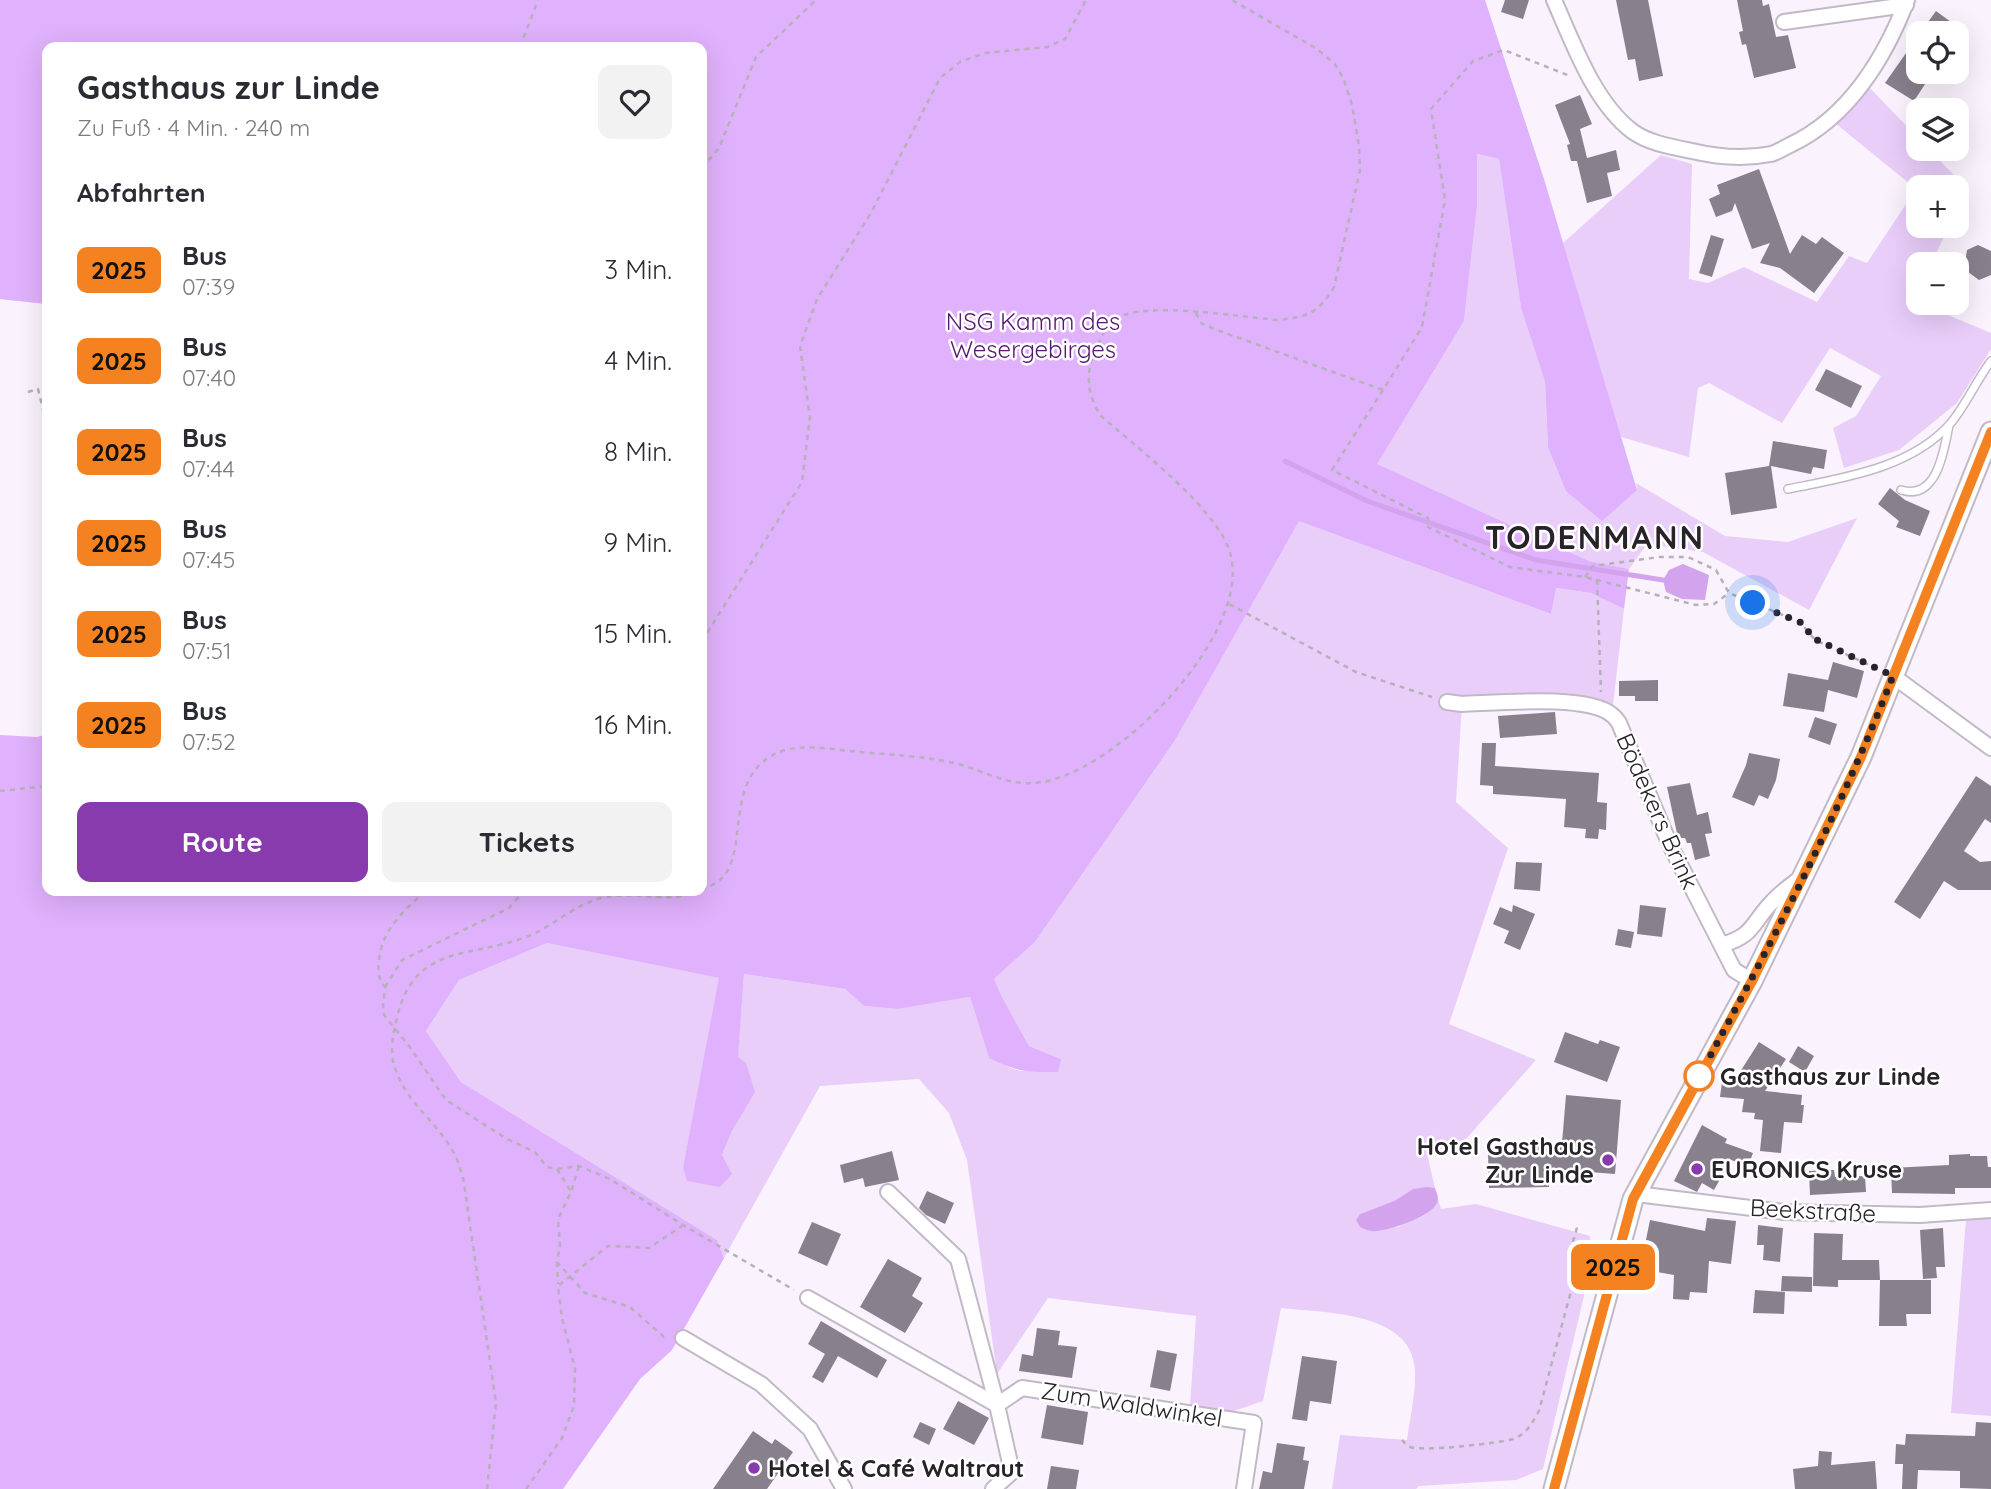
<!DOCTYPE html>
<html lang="de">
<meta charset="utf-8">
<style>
:root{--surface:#fff;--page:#f2f2f3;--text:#2b2b33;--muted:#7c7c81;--accent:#873bac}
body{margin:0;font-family:Quicksand,sans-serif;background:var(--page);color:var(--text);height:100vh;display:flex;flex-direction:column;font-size:26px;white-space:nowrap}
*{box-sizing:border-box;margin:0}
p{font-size:23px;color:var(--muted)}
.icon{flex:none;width:38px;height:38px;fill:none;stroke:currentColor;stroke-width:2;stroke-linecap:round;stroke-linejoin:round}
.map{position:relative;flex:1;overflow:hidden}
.details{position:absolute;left:42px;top:42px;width:665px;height:854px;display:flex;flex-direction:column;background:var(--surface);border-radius:14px;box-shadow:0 7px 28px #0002}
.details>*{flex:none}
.badge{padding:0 14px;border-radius:10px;font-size:24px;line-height:46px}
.controls{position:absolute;left:1906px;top:21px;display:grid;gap:14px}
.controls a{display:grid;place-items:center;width:63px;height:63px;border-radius:14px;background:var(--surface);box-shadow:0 7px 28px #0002;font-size:35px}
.you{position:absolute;width:35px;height:35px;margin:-18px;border:5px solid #fff;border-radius:50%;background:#1a73e8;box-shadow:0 0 0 10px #1a73e833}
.map>.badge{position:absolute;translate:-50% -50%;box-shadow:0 0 0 4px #fff}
h2{padding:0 35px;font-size:26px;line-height:63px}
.round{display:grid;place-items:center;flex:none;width:74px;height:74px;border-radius:14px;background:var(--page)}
.headline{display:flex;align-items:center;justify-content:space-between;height:119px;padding:0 35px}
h1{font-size:33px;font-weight:700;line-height:52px}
.button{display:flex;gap:14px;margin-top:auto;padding:14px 35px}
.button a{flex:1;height:80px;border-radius:14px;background:var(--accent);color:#fff;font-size:28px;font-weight:700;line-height:80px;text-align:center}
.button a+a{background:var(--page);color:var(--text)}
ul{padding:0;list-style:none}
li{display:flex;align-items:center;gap:21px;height:91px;padding:0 35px}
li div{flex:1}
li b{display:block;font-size:26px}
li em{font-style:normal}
li .badge{min-width:77px;font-weight:700;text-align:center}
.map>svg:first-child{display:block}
</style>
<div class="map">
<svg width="1991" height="1489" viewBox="0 0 1991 1489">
<rect width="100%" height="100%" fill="#faf3fe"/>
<path fill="#e9cefa" d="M0,0H1419L1305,523L1551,614L1555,588L1591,593L1624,609L1612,714L1587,698L1462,704L1456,802L1508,848L1449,1024L1536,1060L1466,1139L1427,1154L1435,1188L1413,1189L1394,1201L1360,1214L1398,1227C1413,1220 1432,1216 1438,1199L1441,1209L1476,1204L1590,1236L1592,1262L1543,1469L1516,1480L1419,1486L1416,1489H1332L1340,1435L1407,1440C1410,1418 1416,1393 1415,1370C1412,1311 1324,1313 1281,1308L1263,1401L1231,1412L1190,1406L1196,1316L1048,1298L997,1374L967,1160L949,1113L919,1079L820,1086L724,1258L717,1240L461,1082L426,1031L459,980L547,943L720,978L683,1167L722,1155L732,1131L744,974L845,989L864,1006L898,1009L970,997L989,1058C1025,1076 1025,1074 1061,1059L1029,1046L1002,997L994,979L1035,942L1174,742L1247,610L1082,862L546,940L453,978L0,1489L47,891H702V47H47V304L0,299Z
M1867,85L1918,138V149H1928L1967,188L1957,210L1956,187H1918V226H1949L1931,264H1918V293L1914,301L1991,333V349L1957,403L1899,450L1844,468L1833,428L1856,416L1881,376L1830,348L1782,423L1709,383L1698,388L1689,457L1621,437L1563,243L1661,155L1692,164L1689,279L1708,283L1744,267L1817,302L1849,256L1867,263L1916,189L1835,123Z
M1476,154L1499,159L1521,308L1545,382L1548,447L1637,490L1636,483L1725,536L1788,542L1857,518L1809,610L1703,552L1647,544L1629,569L1589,561L1376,464L1464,321L1477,206Z
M1991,1216V1416L1951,1413L1966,1218Z"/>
<path fill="#e0b1fc" d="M0,0H1485L1544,179L1637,490L1602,521L1566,491L1548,447L1545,382L1521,308L1499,159L1477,154V206L1464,321L1377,464L1589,561L1629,569L1624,609L1591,593L1556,588L1551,614L1299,521L1174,742L1035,942L994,979L1002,997L1029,1046L1061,1059L1058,1072C1028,1072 1016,1072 989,1058L970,997L898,1009L864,1006L845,989L744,974L738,1057L746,1063L755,1092L732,1131L722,1155L732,1174L720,1187L687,1181L683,1167L719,978L547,943L459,980L426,1031L461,1082L717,1240L724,1258L672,1350L640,1379L563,1489H0V735L37,737L47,734V891H702V47H47V304L0,299Z"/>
<path fill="#d3a4ed" d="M1683,564L1709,575L1705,600L1682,599L1666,592L1663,580L1669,570Z
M1427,1187L1435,1188C1436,1192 1438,1195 1438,1199C1437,1216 1390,1230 1376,1231C1370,1232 1365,1229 1360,1227L1356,1220L1360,1214L1394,1201L1413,1189Z"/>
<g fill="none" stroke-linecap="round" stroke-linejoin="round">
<path stroke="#d3a4ed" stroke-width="5" d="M1285,461L1367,501L1536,560L1663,580"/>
</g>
<path fill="#88818d" d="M1505,0H1529L1523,19L1501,12Z
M1616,0H1648L1663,76L1639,81L1635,59L1628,60Z
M1737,0H1762L1763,6L1769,4L1776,37L1788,35L1796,68L1754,78L1746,44L1742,45L1739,32L1743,31Z
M1936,11L1966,33H1920Z
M1918,36V72H1933L1914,101L1885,83Z
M1580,95L1592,124L1580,129L1587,158L1616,150L1620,170L1607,173L1612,196L1587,203L1577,161H1571L1567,145L1570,144L1555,105Z
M1759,169L1790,254L1802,235L1816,244L1822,237L1844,253L1814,293L1780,268L1760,263L1770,243L1752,249L1735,203L1732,211L1716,217L1709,199L1720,194L1717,185Z
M1711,235L1724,239L1712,277L1699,273Z
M1978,245L1991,251V275L1979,280L1964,269L1967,250Z
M1826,369L1862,386L1851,408L1815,390Z
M1773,441L1827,450L1824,469L1813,467L1811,474L1771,466L1777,508L1731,515L1725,473L1769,466Z
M1890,488L1905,500L1930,511L1920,536L1896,527L1899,521L1878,504Z
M1833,662L1864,671L1857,698L1828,690L1824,712L1783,706L1788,673L1828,680Z
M1658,680V701H1635V696H1619V681Z
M1555,712L1557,734L1500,738L1498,716Z
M1815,717L1837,724L1830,745L1808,737Z
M1482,743H1496L1495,766L1599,773L1597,802L1607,803L1606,830L1599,829L1598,839L1585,838L1586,829L1564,827L1566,799L1493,794V786L1480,785Z
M1749,753L1780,759L1776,780L1768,799L1759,795L1754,806L1732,797L1746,765Z
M1976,776L1991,786V823L1985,819L1964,851L1980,862L1991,861V890H1958L1944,881L1920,919L1894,902Z
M1690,783L1697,815L1708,812L1712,833L1705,834L1710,856L1695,860L1691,843H1687L1685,838H1678L1667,787Z
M1516,862L1542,863L1540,891L1514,889Z
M1513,905L1535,914L1520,950L1504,943L1509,931L1493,924L1500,907L1512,912Z
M1640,905L1666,908L1662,937L1637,934Z
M1618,929L1634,932L1631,948L1615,945Z
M1565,1032L1598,1044L1600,1040L1620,1047L1607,1082L1554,1062Z
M1759,1042L1786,1059L1765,1091L1802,1095L1801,1105H1804L1802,1123L1784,1122L1781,1153L1760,1151L1763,1120L1754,1119L1755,1113L1742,1112L1744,1099L1720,1097L1722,1082L1733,1083Z
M1798,1046L1814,1056L1805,1072L1789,1062Z
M1566,1095L1621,1100L1615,1174L1549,1169V1187L1489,1188L1488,1153H1524V1143H1562Z
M1702,1125L1727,1139L1725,1143L1753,1153L1748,1166L1731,1160L1714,1190L1702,1183L1697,1192L1674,1181Z
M892,1151L899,1180L865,1187L863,1178L844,1183L840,1165Z
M1970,1154V1156H1987L1988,1167H1991V1188H1955V1194L1892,1193L1891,1168L1949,1165V1155Z
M1834,1170L1835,1177L1865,1176L1866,1192L1810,1195L1809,1171Z
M927,1191L954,1203L945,1224L926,1215L919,1208Z
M1707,1218L1736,1221L1731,1264L1709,1261L1707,1293L1690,1292L1689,1300L1673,1299L1674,1275L1640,1269L1650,1220L1705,1231Z
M812,1222L841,1234L827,1266L798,1253Z
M1758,1225L1783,1228L1780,1262L1763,1260L1764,1245H1757Z
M1943,1228L1945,1267H1936L1937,1278L1923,1279L1920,1230Z
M1814,1233L1843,1234L1842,1260H1879L1880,1280H1838V1287L1813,1286Z
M888,1259L922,1278L912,1296L923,1303L905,1333L860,1307Z
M1782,1276L1812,1277V1292L1781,1291Z
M1880,1280H1931V1314H1906L1907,1326H1879Z
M1755,1290L1785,1292L1784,1314L1753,1313Z
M821,1321L887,1360L877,1378L838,1356L823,1383L812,1377L825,1354L808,1344Z
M1037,1328L1060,1331L1058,1345L1077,1347L1072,1378L1019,1371L1022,1354L1033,1356Z
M1157,1350L1177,1354L1170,1391L1150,1387Z
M1302,1356L1337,1361L1331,1404L1310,1401L1307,1421L1292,1419Z
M958,1401L989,1418L974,1445L943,1429Z
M1047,1405L1088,1412L1083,1445L1041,1438Z
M920,1422L936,1429L929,1445L913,1437Z
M1976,1422L1991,1423V1489L1960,1488V1471L1918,1470L1917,1489H1902L1903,1464H1895L1896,1444L1905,1445L1906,1434L1975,1436Z
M753,1431L772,1444L775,1439L793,1452L767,1489H713Z
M1277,1443L1305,1447L1303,1460L1309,1461L1304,1489H1259L1263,1471L1272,1473Z
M1819,1451L1832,1452L1831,1465L1875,1461L1877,1489H1795L1793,1469L1818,1466Z
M1051,1466L1079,1470L1076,1489H1047Z"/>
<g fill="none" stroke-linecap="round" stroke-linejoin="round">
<g stroke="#c2b9c7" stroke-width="10">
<path id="service" d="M1788,489C1843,478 1911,468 1950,424C1966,405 1976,381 1991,361
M1901,490C1937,501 1944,451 1949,425"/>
</g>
<g stroke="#c2b9c7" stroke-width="18">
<path id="minor" d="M1554,0C1573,43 1594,102 1632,131C1648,143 1672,147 1692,151C1717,157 1746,159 1771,154C1778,152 1784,148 1790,145C1848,118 1885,58 1907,0
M1784,22L1906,5
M1893,676L1991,748
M1447,702L1462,704C1496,703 1588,694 1612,715C1615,717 1617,720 1619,723L1670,845L1734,970L1752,981
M1721,945C1754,936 1751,924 1772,902C1780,893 1790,886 1799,879
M888,1192L958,1259L997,1405L1012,1472L993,1489
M1636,1194L1784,1212L1920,1215L1991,1210
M808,1298L997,1405
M683,1338L761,1384L810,1429L844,1489
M997,1405L1022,1388L1254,1423L1244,1489"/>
</g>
<g stroke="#c2b9c7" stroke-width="23">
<path id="secondary" d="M1554,1489L1633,1199L1752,981L1861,757L1991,432"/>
</g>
<path stroke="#b6b0b9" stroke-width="2.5" stroke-dasharray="5 5" stroke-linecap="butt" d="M520,47L538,0
M702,168L719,148L756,57L816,0
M1196,313L1201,323L1217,330L1383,390L1422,327L1445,200L1431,109L1473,61L1504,50L1570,76
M1383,390L1332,470L1428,518V527L1510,567L1585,577L1696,605L1714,604L1729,593
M28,392L38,389L47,426
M1585,577L1593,566L1659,557H1688L1716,570L1729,593L1800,622L1815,640L1878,669
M1597,580L1601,692
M1229,604L1356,672L1432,697
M702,641L802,482L810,417L800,346L817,299L871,213L940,78L960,62L985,53L1047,47L1065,39L1086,0
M0,791L47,786
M425,891C404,911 381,930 379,961C378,971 378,979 385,987L383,1007L384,1015L409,1046L446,1100L507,1139L535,1152L547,1167L557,1169L579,1166L610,1179L683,1225L794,1290
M702,891C707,887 715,884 720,880C752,852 719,771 785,750C807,744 836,750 859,752C892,755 926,756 958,764C984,771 1006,785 1034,783C1112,779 1261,628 1228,547C1211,504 1135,446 1100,415C1088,395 1085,375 1094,354C1099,342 1106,325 1117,318C1146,301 1241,317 1277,320C1307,317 1318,314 1334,287L1360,170L1359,146L1352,105L1344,80L1335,64L1317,49L1232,0
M385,987L402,960L509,908L524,891
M579,1166L571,1192L558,1219L560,1245L557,1262L585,1293L630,1307L664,1337H668
M557,1169L570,1190
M557,1262L558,1284
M1402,1440C1404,1442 1407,1446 1410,1447C1422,1452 1500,1443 1513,1439C1527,1434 1532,1423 1539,1411L1579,1261L1578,1254L1572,1245L1578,1224
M487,1489L496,1403L463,1177C460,1169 458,1160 454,1153C436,1120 405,1103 394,1065C390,1050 393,1033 397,1018C414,941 475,959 531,935C556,924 579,901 607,897C630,893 652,898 676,897C684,896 693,893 701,891
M526,1489L562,1438L574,1406L575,1369L562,1318L558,1286L608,1246L649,1248L682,1226"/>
<use href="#service" stroke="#fff" stroke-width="7"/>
<use href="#minor" stroke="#fff" stroke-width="14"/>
<use href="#secondary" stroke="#fff" stroke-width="19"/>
</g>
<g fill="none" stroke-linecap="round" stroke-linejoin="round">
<g stroke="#fff" stroke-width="16">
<path id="line" d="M1554,1489L1633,1199L1752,981L1861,757L1991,432"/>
</g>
<use href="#line" stroke="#f58220" stroke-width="10"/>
<path stroke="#272329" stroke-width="7" stroke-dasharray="0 12.6" d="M1699,1076L1696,1082C1768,950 1838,817 1893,676L1815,639L1800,622L1753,603"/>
</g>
<circle fill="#fff" stroke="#f58220" stroke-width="3.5" cx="1699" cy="1076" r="14"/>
<g fill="#873bac" stroke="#fff" stroke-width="2.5">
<circle cx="1608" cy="1160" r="7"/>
<circle cx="1697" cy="1169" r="7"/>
<circle cx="754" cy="1468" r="7"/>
</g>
<g text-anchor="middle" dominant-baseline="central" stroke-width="5" stroke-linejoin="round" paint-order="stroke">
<g font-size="24" fill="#541a6f" stroke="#fff">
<text x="1033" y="321">NSG Kamm des<tspan x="1033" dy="28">Wesergebirges</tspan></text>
</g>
<g font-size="24" fill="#272329" stroke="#fff">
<text transform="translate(1658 811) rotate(66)">Bödekers Brink</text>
<text transform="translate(1813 1210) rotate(3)">Beekstraße</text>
<text transform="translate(1132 1404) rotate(9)">Zum Waldwinkel</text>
</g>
<g font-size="24" font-weight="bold" fill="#272329" stroke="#fff" text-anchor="start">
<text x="1720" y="1076">Gasthaus zur Linde</text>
</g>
<g font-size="24" font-weight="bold" fill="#272329" stroke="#fff" text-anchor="start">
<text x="1594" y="1146" text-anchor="end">Hotel Gasthaus<tspan x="1594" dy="28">Zur Linde</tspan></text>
<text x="1711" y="1169">EURONICS Kruse</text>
<text x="768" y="1468">Hotel &amp; Café Waltraut</text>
</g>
<g font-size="32" font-weight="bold" letter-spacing="2" fill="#272329" stroke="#fff">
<text x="1595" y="537">TODENMANN</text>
</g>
</g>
</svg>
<div class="controls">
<a><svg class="icon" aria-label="locate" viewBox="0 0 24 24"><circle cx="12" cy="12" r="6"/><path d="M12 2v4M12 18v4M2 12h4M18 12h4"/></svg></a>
<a><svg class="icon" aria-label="layers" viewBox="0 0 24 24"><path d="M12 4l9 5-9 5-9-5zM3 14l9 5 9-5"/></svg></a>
<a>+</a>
<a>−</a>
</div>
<div class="you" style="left:1753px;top:603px"></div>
<b class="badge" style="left:1613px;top:1267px;background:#f58220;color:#111">2025</b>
<section class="details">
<div class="headline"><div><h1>Gasthaus zur Linde</h1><p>Zu Fuß · 4 Min. · 240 m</p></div><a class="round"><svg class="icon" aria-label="heart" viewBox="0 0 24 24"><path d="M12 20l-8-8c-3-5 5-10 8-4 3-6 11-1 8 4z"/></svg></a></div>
<h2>Abfahrten</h2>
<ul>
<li><span class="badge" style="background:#f58220;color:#111">2025</span><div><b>Bus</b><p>07:39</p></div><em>3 Min.</em></li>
<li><span class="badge" style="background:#f58220;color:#111">2025</span><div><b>Bus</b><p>07:40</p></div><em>4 Min.</em></li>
<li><span class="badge" style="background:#f58220;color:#111">2025</span><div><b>Bus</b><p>07:44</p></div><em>8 Min.</em></li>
<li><span class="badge" style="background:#f58220;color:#111">2025</span><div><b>Bus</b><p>07:45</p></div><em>9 Min.</em></li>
<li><span class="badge" style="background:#f58220;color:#111">2025</span><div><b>Bus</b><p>07:51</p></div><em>15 Min.</em></li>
<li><span class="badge" style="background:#f58220;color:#111">2025</span><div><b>Bus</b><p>07:52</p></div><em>16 Min.</em></li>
</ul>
<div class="button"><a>Route</a><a>Tickets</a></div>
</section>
</div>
